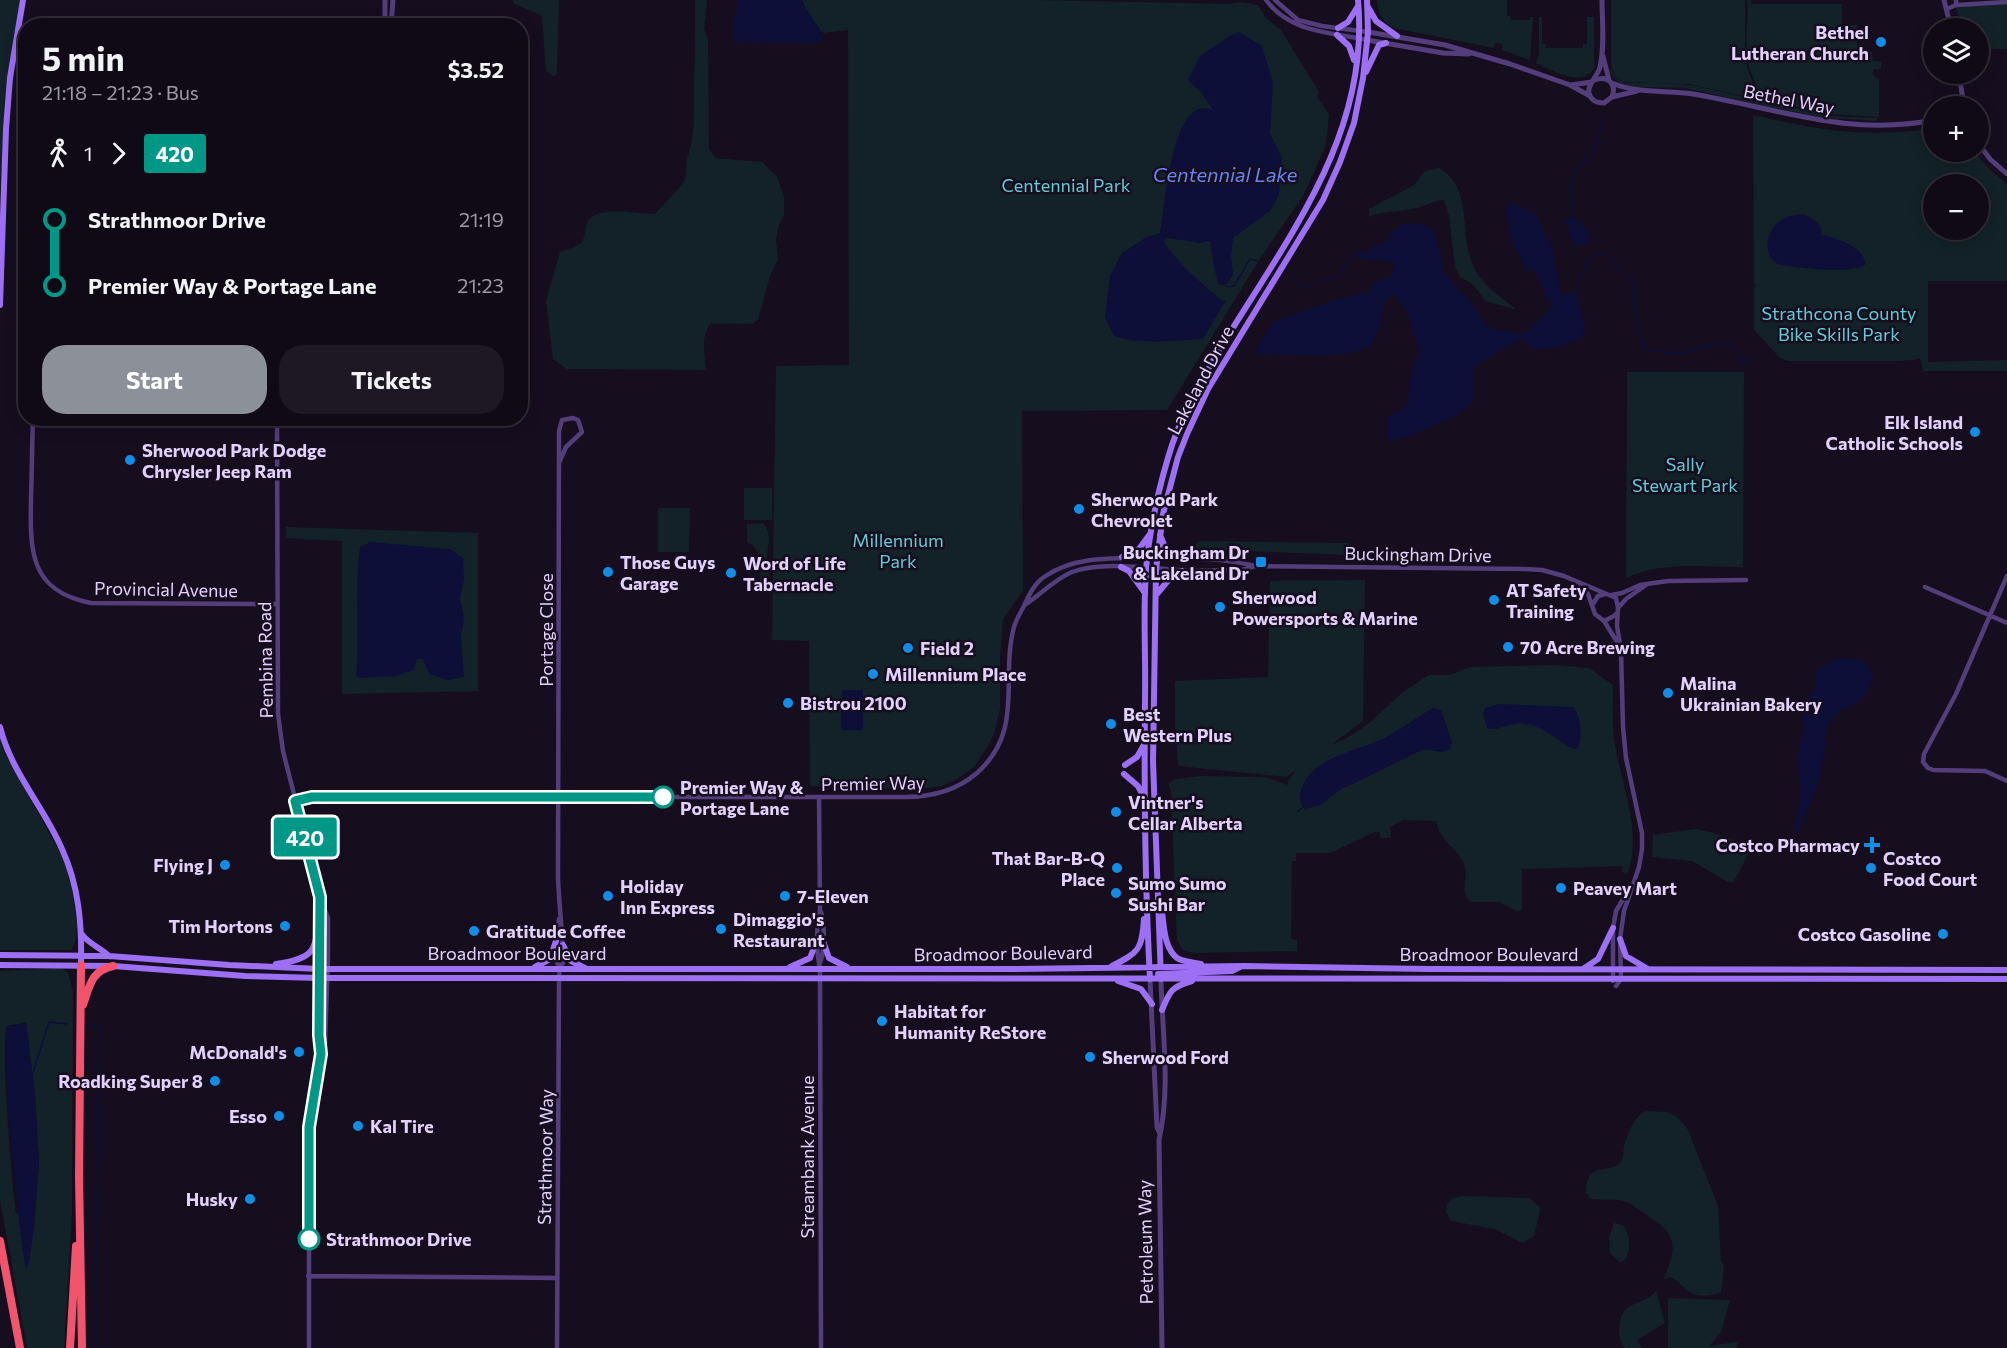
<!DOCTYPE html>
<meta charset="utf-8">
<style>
:root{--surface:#100a17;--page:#1e1824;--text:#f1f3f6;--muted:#9c9aa1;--line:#302b36;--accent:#8c9099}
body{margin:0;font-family:Commissioner,sans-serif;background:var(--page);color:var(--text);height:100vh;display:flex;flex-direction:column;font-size:22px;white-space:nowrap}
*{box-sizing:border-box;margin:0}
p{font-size:20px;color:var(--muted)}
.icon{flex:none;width:33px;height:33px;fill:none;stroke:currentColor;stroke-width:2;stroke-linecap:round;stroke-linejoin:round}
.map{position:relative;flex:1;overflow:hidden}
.side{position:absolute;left:18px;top:18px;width:510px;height:408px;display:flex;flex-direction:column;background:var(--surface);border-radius:24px;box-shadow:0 3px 15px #0003,0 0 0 2px var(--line)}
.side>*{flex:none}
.badge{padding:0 12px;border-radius:4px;font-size:21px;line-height:39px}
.tools{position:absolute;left:1923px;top:18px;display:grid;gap:12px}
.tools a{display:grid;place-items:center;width:66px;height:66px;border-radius:50%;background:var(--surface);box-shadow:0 3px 15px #0003,0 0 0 2px var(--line);font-size:30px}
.map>.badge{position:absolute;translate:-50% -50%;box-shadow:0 0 0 3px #fff}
.legs{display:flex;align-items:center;gap:9px;height:66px;padding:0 24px;font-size:20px}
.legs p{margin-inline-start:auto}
.head{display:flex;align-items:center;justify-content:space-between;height:102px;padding:0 24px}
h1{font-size:33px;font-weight:700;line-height:45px}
.button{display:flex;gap:12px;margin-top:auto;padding:12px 24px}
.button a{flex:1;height:69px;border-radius:24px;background:var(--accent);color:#fff;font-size:24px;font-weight:700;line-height:69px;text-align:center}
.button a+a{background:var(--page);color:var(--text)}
ul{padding:0 24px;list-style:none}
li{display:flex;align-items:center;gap:21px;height:66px;font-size:22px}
li i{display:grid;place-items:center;width:9px;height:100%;margin:0 8px;background:currentColor}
li i::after{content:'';width:15px;height:15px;margin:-8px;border:4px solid;border-radius:50%;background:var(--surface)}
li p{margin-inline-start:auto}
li:first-child i{background:linear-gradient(#0000 50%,currentColor 0)}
li:last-child i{background:linear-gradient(currentColor 50%,#0000 0)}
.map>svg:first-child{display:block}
</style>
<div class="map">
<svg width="2007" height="1348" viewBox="0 0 2007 1348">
<rect width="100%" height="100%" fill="#160e1f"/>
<path fill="#122228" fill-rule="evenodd" d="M0,0H20L8,77L2,149L0,200Z
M513,0H559L557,73L554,77L546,71L542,16L513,3Z
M695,0H707L704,29L708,40L709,149L715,158L762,162L777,177L784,198V215L778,227L776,240L778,260L770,276L758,320L752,324L711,323C700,336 705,354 706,370L567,369L553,359L546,301L560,252C563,251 580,245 581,243C588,236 581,221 595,215C608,208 640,214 655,214C661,207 684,184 685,179C688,172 685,163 688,156C695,135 694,111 694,88C695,59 695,29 695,0Z
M802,0H1037L1230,4C1240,0 1248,4 1258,5L1266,18L1281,30L1319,92L1317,97L1329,114L1326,145L1303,196L1261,257L1167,410L1022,411L1023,591L1003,619L1000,658V709L994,734L986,749L974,767L957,779L942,786L920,789L810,786L809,641L772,640L776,366L849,365L848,30L823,33L807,13Z
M1377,0H1507V16H1510L1511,20H1530V17H1533L1530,60L1502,50V44L1495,43L1494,48L1394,28C1382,21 1378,14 1377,0Z
M1611,0H1745V58C1747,74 1756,80 1753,98L1688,84L1623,82L1616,77L1611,66Z
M1747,0H1751L1752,4H1842V25H1857V52H1872L1873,61L1881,62V69L1873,70V75L1878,78L1879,81V117L1829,114L1756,98C1758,77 1750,77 1748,62C1744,42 1749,20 1747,0Z
M2007,4V49H1987L1979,53L1978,28H1961L1956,7L1958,6Z
M1539,17H1542V44H1546V48H1583V44H1587V17H1594V68C1584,89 1551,70 1536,63L1539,53Z
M1611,69L1616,78L1624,83H1669L1695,86L1753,99L1752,103L1685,88L1630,87L1617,81L1609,70Z
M1755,99L1834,116L1878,118L1876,121L1826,118L1755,104Z
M1753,115C1820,130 1865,139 1933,128L1934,152H1975L1989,169L2007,184V281H1928V362L2007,360V371H1923L1920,358L1913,360L1898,361H1788L1780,358L1754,330V287L1756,286L1754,283ZM1934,184H1978V230H1934Z
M1439,168C1473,188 1459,227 1471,260C1478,283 1499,295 1517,310L1485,301L1474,285L1460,277L1455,266L1449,216L1444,200C1432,201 1428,205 1417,208C1400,212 1385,210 1369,217V209L1414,185L1425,171Z
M1627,372H1744L1743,567C1705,567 1661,561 1626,578Z
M744,488H772V520H744Z
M658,508H690L689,552H658Z
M763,523C773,534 767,546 767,559L769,560V576L766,578V584H760C760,567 764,550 747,542V524Z
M286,527L478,533V691L342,694V541L287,538Z
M1200,541L1349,543L1351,555L1189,549Z
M1365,580L1363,721L1331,745L1347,738L1367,725L1403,692L1429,675H1450L1470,667L1557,665L1589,668L1613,685C1613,705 1612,725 1615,745C1622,787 1642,831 1628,873L1622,872L1623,866L1522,869V910L1517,911L1499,902H1472C1459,896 1468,878 1465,866C1459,848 1437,840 1437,821L1403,820L1389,827L1391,831V838H1380V832H1375L1330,853H1296V861H1292L1291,939L1297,940V951L1192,953L1183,950L1177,940L1171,791L1168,784L1176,779L1201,776L1259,777L1269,778L1288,785V781L1296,770L1286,777L1178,766L1175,726V681L1268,677L1270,581Z
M0,736L4,752L63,858L70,878L77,924L76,940L71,950H0Z
M1696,829L1714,833L1752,847L1733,883L1726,881L1692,861L1652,857L1653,835Z
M61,968L68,972L73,992L72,1213L64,1348H27L0,1200V971ZM26,1023L35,1095L39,1162L34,1228L16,1213C12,1184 0,1043 7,1026Z
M1646,1111L1666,1112L1676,1116L1687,1128L1718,1206L1721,1262L1724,1265L1721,1293C1711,1295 1698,1298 1688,1291C1680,1285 1680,1281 1669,1277L1663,1280C1677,1247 1679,1235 1647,1215C1639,1210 1632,1203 1623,1201C1612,1198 1602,1201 1591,1199L1586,1193C1586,1158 1613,1176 1621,1161C1624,1156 1623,1147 1625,1142C1629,1130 1635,1116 1646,1111Z
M1461,1196L1529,1198L1539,1206L1540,1211L1534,1236L1523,1243L1495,1229L1451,1221L1446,1212L1447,1205L1451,1199Z
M1614,1223L1624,1226C1630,1236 1632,1251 1624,1261L1619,1262L1610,1253L1609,1237Z
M1656,1291L1665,1323L1637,1340L1642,1348H1625C1620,1342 1619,1337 1619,1330C1620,1298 1641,1308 1656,1291Z
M1668,1298L1730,1300L1721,1332L1709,1346L1737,1342V1348H1668Z"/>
<path fill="#0d0f39" d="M738,0H802C806,11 823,31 823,39L818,43L735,42L733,40V21Z
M1239,32L1262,46L1273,83L1270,133L1282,158L1279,195L1270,211L1233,238L1231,256L1233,275L1227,284L1219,285L1215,272L1210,241L1200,243L1168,238L1164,241C1173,259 1206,288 1223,301L1226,300L1203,339C1175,341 1141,345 1114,336L1105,317L1110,276L1122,253L1145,238L1160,233C1165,209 1170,109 1204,108C1207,108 1210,109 1213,110L1201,92L1188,80L1200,56L1228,37Z
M1511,202L1537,216L1553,249L1561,295L1577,293L1584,325L1582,338L1559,347L1534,350L1526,343L1525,338L1512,343L1474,367L1473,401L1458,415L1404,438L1387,441L1388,416L1406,408L1412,369L1419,351L1409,316L1394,294L1384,303L1381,325L1370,347C1336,360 1297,354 1262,354L1255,352L1273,322L1338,299L1369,292L1375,282C1389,276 1394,280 1394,262C1386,262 1365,258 1361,259L1358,252L1363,250L1371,252L1373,247L1389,240C1397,219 1415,222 1433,228L1445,274L1470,301L1488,328L1525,334L1551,308L1552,302H1548L1534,269L1528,272L1511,240L1506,209Z
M1803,214C1812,217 1820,223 1822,232L1821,235C1838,238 1862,246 1866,264C1848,276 1801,267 1779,265C1762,255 1765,232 1780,221C1787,216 1795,215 1803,214Z
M1570,217C1580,221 1589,228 1590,241L1582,246H1576L1571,239L1566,222V219Z
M370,542L450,549L463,558L464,579L460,598L464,619L461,637L464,677L448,680L429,674L423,659L417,658L414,670L396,676L360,678L356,676C360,633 354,590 360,547Z
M1840,658C1854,658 1875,661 1871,681C1868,702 1843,705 1832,719C1825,729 1827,739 1824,750C1822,759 1823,769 1820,777C1814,796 1805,814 1798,833L1794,835L1801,792L1797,757L1803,730L1802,712L1807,699L1815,689L1816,672L1819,668Z
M842,690H863V709H841Z
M1498,704L1573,707C1581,715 1582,737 1578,748L1575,749L1570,747C1551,736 1537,721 1514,724C1504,725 1497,732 1487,728L1483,713L1485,708Z
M1433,708L1441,710L1452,742L1450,749C1441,755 1432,748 1422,750L1338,791L1321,805L1305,809C1299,803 1299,795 1302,787C1314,757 1354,752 1380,740C1399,731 1415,718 1433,708Z
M841,711H863V730H841Z
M26,1023L35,1095L39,1162L34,1228L29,1263L26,1269C19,1233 0,1048 7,1026Z"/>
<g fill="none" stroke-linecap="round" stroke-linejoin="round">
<path stroke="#0d0f39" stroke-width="1.5" d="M1572,217C1576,206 1569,196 1571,184C1574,171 1584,163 1591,152C1599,141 1601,130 1602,117
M1291,278L1303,287L1340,275L1349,259L1359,255
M1224,284L1227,287L1234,286L1250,259L1257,261
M1575,292L1587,262C1602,245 1613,260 1622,271C1627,277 1632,280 1635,286L1634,309L1643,343L1647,349L1673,354L1683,353L1717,343L1727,345L1738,351L1741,362L1745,363L1750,359
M1297,812L1303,807
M90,1026L100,1027L96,1300L97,1348
M32,1076L49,1022L67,1024"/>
<path stroke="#533d7a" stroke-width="4.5" d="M1266,0C1290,33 1331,32 1367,40
M1275,0L1298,20L1322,26L1368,32
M1956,5L2007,2
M1947,9L1956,5V0
M33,418C32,445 32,471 31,497C30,551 29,591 91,603L277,604
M277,418L278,714L283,751L320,897L328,918V958L325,1044L321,1054
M2007,576L1956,694L1924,754L1923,762L1928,768L1933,770L1985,771L2007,781
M1580,585L1588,594L1595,614L1604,621L1619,645
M1925,587L2007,623
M1611,595L1622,593L1640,585L1668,581L1746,580
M1026,604C1041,594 1055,579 1072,572C1102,561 1147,568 1179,570L1182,571L1242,570L1255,566L1524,569L1542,570L1564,576L1616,598L1618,608L1617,626L1621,650L1623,727L1626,758L1642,833V849L1639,867L1624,911L1620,939L1621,979L1616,986
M1593,604L1598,596L1605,594
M1618,608L1626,599L1646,585
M1604,621L1614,616L1617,613
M819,797L820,909C816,929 816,950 820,969L821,1348
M295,801L312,797H905C932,797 956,791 977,773C1025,730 1000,680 1014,627C1016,620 1020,613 1024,606C1029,595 1034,584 1044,577C1073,557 1109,558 1142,558C1176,558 1223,557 1255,566
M559,919C555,934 556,948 557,963L560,966
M819,965C825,954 825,924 821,912
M1613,981V928L1616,911L1628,891
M308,1276L557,1278
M309,1348V1127L321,1054L319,1035L320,929
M557,1348L559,978L560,966L563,963C563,934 559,906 558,877L559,431L562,420L573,418L578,420L582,432L566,447L559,463"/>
<path stroke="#533d7a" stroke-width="5" d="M385,0V26
M1602,0C1602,22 1605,45 1600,67C1598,76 1587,84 1589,93C1591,101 1597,103 1604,103L1612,97L1637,91
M1944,0L1951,28
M391,26L393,0
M1368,32L1445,45L1510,64L1570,85L1590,96
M1367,40L1443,53L1469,54
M1603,56L1609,80
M1959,74L1964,106
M1595,80C1608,75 1617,84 1612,97
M1612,83C1638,94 1666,90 1693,94C1777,108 1847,137 1934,120
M1571,85L1592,82
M1978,143L1990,159L2007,174
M1150,979L1157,1127L1160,1134
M1161,979C1162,1032 1171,1087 1159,1140L1162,1348"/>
<path stroke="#9c6ff3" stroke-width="6" d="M1368,7L1376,21L1397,36
M1338,28L1348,22L1358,6
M1337,35L1349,46L1354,60
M1366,72L1379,45L1386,43
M0,305L6,129L10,78L23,0
M1160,535L1165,547L1176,558
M1122,557L1139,549L1150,534
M1121,567L1129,571L1145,593
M1156,595L1171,577L1182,571
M0,727C11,772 44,807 62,849C79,886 82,925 81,965
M1125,765L1137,757L1145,743
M1124,774L1138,786L1143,796
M1162,912C1164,926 1164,948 1177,958C1183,962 1194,962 1201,964
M81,933C88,944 100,947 109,956
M1620,939L1626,956L1648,969
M823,941L829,958L847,967
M563,945L571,961L585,968
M0,955L109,956L229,965L320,969H1011L1244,966L1428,969L2007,970
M276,964C319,958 315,948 319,911
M0,965L113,966L245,976L319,978L2007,979
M1112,966C1139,952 1142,950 1144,919
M535,967L550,959L556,941
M790,967L810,958L817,940
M1583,969L1598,959L1613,928
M1158,974L1232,971L1240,967
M1150,979C1145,886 1144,793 1145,700C1146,651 1142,599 1148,550C1153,514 1161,479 1172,445C1186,404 1209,367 1231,331C1295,228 1370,128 1358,0
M1161,979L1153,761L1156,569L1163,514L1178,457L1187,434L1208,389L1323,200L1340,162L1354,123L1363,78L1368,32L1367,0
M1118,981L1141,989L1152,1004
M1162,1010C1170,991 1171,987 1192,981"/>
<path stroke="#f1556e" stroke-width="8" d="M81,965L79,1176L82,1348
M83,1005C90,985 91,971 113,966
M0,1241L20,1348
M70,1348L76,1246"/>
</g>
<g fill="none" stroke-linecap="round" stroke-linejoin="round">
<g stroke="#fff" stroke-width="14">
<path id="line-1" d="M309,1239V1127L321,1054L319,1035L320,897L295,801L312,797H663"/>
</g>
<use href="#line-1" stroke="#009786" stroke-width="9"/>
</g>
<g fill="#128de5" stroke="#160e1f" stroke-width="2">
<circle cx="1881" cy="42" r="6"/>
<circle cx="1975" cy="432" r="6"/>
<circle cx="130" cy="460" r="6"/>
<circle cx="1079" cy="509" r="6"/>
<rect x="1255" y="556" width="12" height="12" rx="3"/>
<circle cx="608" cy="572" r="6"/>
<circle cx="731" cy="573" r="6"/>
<circle cx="1494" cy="600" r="6"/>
<circle cx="1220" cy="607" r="6"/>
<circle cx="1508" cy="647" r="6"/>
<circle cx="908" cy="648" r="6"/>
<circle cx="873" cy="674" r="6"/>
<circle cx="1668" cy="693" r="6"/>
<circle cx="788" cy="703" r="6"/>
<circle cx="1111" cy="724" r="6"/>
<circle cx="1116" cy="812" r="6"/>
<path d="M1869 836h6v6h6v6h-6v6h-6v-6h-6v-6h6z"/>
<circle cx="225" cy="865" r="6"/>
<circle cx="1117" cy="868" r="6"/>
<circle cx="1871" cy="868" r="6"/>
<circle cx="1561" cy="888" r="6"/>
<circle cx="1116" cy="893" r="6"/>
<circle cx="608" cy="896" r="6"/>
<circle cx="785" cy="896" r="6"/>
<circle cx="285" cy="926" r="6"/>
<circle cx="721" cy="929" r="6"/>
<circle cx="474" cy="931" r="6"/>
<circle cx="1943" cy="934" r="6"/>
<circle cx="882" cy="1021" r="6"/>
<circle cx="299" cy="1052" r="6"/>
<circle cx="1090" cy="1057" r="6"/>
<circle cx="215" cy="1081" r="6"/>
<circle cx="279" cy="1116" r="6"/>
<circle cx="358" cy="1126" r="6"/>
<circle cx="250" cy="1199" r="6"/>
</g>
<g fill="#fff" stroke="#009786" stroke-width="3">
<circle cx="663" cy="797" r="10"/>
<circle cx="309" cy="1239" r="10"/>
</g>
<g text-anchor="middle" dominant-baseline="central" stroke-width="5" stroke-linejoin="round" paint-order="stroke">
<g font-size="18" font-weight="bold" fill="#e3d0fb" stroke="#160e1f" text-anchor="start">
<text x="1869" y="32" text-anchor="end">Bethel<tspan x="1869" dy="21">Lutheran Church</tspan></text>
<text x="1963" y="422" text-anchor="end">Elk Island<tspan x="1963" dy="21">Catholic Schools</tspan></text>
<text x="142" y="450">Sherwood Park Dodge<tspan x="142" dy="21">Chrysler Jeep Ram</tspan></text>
<text x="1091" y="499">Sherwood Park<tspan x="1091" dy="21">Chevrolet</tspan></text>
<text x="1249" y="552" text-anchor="end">Buckingham Dr<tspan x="1249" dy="21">&amp; Lakeland Dr</tspan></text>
<text x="620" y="562">Those Guys<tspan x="620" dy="21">Garage</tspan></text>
<text x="743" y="563">Word of Life<tspan x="743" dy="21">Tabernacle</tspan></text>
<text x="1506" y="590">AT Safety<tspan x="1506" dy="21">Training</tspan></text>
<text x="1232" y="597">Sherwood<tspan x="1232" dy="21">Powersports &amp; Marine</tspan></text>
<text x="1520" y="647">70 Acre Brewing</text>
<text x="920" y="648">Field 2</text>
<text x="885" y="674">Millennium Place</text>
<text x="1680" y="683">Malina<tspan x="1680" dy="21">Ukrainian Bakery</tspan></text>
<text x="800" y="703">Bistrou 2100</text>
<text x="1123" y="714">Best<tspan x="1123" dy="21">Western Plus</tspan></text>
<text x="1128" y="802">Vintner's<tspan x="1128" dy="21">Cellar Alberta</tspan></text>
<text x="1860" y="845" text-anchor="end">Costco Pharmacy</text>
<text x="1105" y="858" text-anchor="end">That Bar-B-Q<tspan x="1105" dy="21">Place</tspan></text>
<text x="1883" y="858">Costco<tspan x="1883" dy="21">Food Court</tspan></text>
<text x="213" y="865" text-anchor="end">Flying J</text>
<text x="1128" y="883">Sumo Sumo<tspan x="1128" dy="21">Sushi Bar</tspan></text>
<text x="620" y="886">Holiday<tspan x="620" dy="21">Inn Express</tspan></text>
<text x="1573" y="888">Peavey Mart</text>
<text x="797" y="896">7-Eleven</text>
<text x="733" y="919">Dimaggio's<tspan x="733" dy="21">Restaurant</tspan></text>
<text x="273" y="926" text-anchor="end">Tim Hortons</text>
<text x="486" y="931">Gratitude Coffee</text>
<text x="1931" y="934" text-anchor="end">Costco Gasoline</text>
<text x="894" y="1011">Habitat for<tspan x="894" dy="21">Humanity ReStore</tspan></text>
<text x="287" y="1052" text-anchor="end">McDonald's</text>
<text x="1102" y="1057">Sherwood Ford</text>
<text x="203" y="1081" text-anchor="end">Roadking Super 8</text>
<text x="267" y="1116" text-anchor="end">Esso</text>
<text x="370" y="1126">Kal Tire</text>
<text x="238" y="1199" text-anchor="end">Husky</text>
</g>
<g font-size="18" fill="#e3d0fb" stroke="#160e1f">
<text transform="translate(1789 99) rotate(11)">Bethel Way</text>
<text transform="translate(1200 380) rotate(-62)">Lakeland Drive</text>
<text transform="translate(1418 554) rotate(1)">Buckingham Drive</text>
<text transform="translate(166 589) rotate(1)">Provincial Avenue</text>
<text transform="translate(546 630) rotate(-90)">Portage Close</text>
<text transform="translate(265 660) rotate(-91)">Pembina Road</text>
<text transform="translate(873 783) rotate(-1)">Premier Way</text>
<text x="517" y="953">Broadmoor Boulevard</text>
<text transform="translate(1003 953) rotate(-1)">Broadmoor Boulevard</text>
<text x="1489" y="954">Broadmoor Boulevard</text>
<text transform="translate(545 1157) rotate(-89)">Strathmoor Way</text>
<text transform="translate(807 1157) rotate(-90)">Streambank Avenue</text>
<text transform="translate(1145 1242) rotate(-91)">Petroleum Way</text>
</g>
<g font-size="18" fill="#62cdd5" stroke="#160e1f">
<text x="1066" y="185">Centennial Park</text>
<text x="1839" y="313">Strathcona County<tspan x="1839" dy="21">Bike Skills Park</tspan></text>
<text x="1685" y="464">Sally<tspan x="1685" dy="21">Stewart Park</tspan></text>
<text x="898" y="540">Millennium<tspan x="898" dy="21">Park</tspan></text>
</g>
<g font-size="18" font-weight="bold" fill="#e3d0fb" stroke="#160e1f" text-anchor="start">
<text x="680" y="787">Premier Way &amp;<tspan x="680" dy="21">Portage Lane</tspan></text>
<text x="326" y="1239">Strathmoor Drive</text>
</g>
<g font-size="20" font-style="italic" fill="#6685f3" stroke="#160e1f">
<text x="1225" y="174">Centennial Lake</text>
</g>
</g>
</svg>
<div class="tools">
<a><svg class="icon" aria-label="layers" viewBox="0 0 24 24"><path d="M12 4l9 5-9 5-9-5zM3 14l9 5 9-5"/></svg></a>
<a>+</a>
<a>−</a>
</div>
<b class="badge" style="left:305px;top:837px;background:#009786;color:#fff">420</b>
<section class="side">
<div class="head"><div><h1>5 min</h1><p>21:18 – 21:23 · Bus</p></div><b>$3.52</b></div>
<div class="legs"><svg class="icon" aria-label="walk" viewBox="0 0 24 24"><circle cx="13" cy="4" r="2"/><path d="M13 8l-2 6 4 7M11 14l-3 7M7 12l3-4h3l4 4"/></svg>1<svg class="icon" aria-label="forward" viewBox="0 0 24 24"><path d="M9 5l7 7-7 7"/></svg><b class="badge" style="background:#009786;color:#fff">420</b></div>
<ul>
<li><i style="color:#009786"></i><b>Strathmoor Drive</b><p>21:19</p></li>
<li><i style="color:#009786"></i><b>Premier Way &amp; Portage Lane</b><p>21:23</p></li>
</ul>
<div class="button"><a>Start</a><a>Tickets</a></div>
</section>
</div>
